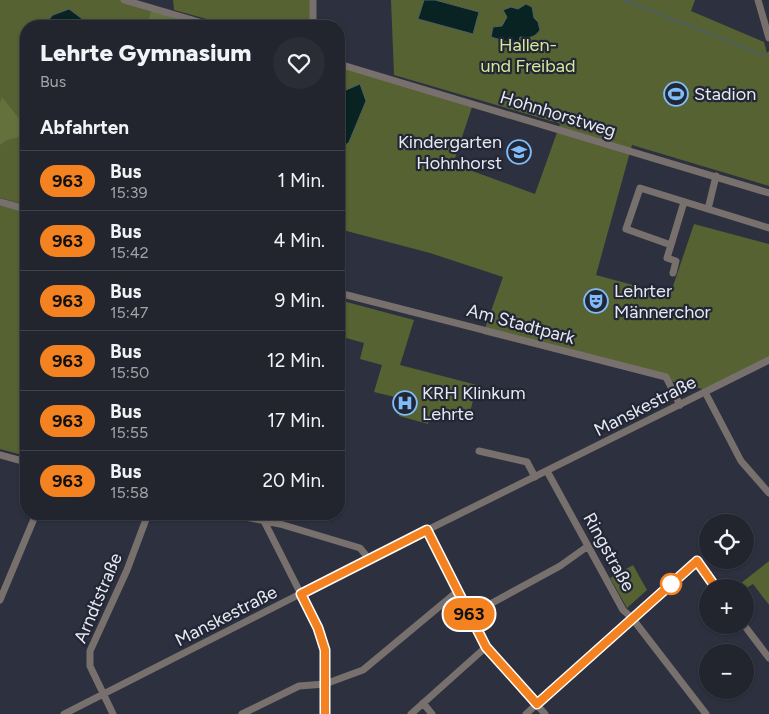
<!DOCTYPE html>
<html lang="de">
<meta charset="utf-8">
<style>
:root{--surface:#22242e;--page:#2a2c36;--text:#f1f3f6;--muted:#a2a4aa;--line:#3f414a}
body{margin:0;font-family:Figtree,sans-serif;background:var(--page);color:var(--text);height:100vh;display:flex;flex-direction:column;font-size:19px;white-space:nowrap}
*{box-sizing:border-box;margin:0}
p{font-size:16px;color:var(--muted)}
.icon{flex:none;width:28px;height:28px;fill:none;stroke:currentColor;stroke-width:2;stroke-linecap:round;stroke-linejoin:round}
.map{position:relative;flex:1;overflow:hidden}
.side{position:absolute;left:20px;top:20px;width:325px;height:500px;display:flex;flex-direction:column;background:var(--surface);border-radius:20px;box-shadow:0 1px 4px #0004,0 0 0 1px var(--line)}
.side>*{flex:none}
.badge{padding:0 10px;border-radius:16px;font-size:18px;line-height:32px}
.fabs{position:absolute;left:699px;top:514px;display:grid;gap:10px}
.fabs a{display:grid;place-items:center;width:55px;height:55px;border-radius:50%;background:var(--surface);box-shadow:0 1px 4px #0004,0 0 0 1px var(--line);font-size:25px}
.map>.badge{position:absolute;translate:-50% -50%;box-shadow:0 0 0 2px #fff}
h2{padding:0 20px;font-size:19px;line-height:45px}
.round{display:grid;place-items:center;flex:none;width:52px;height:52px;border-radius:26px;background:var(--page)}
.headline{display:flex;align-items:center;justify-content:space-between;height:85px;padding:0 20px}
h1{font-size:24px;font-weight:800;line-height:38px}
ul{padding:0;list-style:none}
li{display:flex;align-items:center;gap:15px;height:60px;padding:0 20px;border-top:1px solid var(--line)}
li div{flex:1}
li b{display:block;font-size:19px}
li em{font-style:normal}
li .badge{min-width:55px;font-weight:700;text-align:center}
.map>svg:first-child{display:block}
</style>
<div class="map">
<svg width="769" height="714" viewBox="0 0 769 714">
<rect width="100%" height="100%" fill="#2d303e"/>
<path fill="#566232" d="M0,0H122L217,26H26V205L0,198Z
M173,0H312L313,26H232L174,10Z
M391,0H695L691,11L764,42L767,53L769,51V186L632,145L596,275L670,295L694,224L769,244V358L706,390L483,334L503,277L430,253L339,229V61L473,104L453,164L535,194L560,124L626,143L394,75Z
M0,205L26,212V456L0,449Z
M339,300L414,320L400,365L477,385L468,420L432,411L428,424L399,416L403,399L374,392L382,365L360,359L364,343L339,336Z
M769,561V605L753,584L745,589V588L736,587Z
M633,565L647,590L627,608L610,578Z"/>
<path fill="#64713d" d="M152,8L211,26H147Z
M2,97L26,127V135L7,140L0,145V103Z"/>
<path fill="#092222" stroke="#4c5e60" d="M424,0H435L479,12L473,34L418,19Z
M526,4L532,7L534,18L538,22L540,30C534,38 530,38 520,37L518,45L491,37L493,27L502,26L507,17L503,10L511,7L518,9Z
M69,9L89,24L87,26H43L53,15Z
M360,84L366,101L349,142L339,151V93Z"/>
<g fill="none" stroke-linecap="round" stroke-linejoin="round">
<path stroke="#4c5e60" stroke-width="2" d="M624,0L766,56"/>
<path stroke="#78706d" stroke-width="7" d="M124,0L213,26
M313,0V26
M758,0L769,38
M339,64L769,193
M0,202L26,209
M684,202L671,245L626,229L640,188L769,228
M708,209L716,176
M671,245L667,258L676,261L673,273
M339,293L666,377L680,405
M705,392L741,461L769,493
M479,451L527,462L535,477
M0,455L26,462
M547,471L623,610L632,618L706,714
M231,514L280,524L360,548L369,559
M265,523L318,628L325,650L324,714
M427,530L486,647L545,714
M697,561L716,588
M0,600L36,514
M470,615L560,566L588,546
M744,625L769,658
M423,703L432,714
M64,714L369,559L769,360
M113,714L90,666V651L127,570L148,514
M242,714L299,686L325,684L363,670L458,591
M411,714L486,647
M526,714L537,704"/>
</g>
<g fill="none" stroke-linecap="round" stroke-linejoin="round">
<g stroke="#fff" stroke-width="11">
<path id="line" d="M325,714V650L318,628L301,594L427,530L486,647L537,704L697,561L716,588"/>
</g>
<use href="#line" stroke="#f58220" stroke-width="8"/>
</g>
<defs>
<g id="stadium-ring" transform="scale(1.25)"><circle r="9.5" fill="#232634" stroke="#7fbdfa" stroke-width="1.5"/><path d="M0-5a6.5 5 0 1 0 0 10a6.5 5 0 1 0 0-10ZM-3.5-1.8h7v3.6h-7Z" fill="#7fbdfa"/></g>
<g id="school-ring" transform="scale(1.25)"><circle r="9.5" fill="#232634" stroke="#7fbdfa" stroke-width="1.5"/><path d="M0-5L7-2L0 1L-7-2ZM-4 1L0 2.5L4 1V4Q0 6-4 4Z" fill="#7fbdfa"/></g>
<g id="theatre-ring" transform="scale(1.25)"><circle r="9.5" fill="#232634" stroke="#7fbdfa" stroke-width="1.5"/><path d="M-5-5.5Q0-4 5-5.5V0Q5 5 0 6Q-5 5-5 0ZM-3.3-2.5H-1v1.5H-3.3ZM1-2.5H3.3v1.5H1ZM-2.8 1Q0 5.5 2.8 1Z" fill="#7fbdfa"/></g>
<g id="hospital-ring" transform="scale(1.25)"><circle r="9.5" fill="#232634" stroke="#7fbdfa" stroke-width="1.5"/><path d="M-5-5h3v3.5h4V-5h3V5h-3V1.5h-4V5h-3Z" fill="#7fbdfa"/></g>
</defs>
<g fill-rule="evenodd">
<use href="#stadium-ring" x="676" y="94"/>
<use href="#school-ring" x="519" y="152"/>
<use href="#theatre-ring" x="596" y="301"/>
<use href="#hospital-ring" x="405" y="403"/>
</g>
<circle fill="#fff" stroke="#f58220" stroke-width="2.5" cx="671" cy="584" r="10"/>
<g text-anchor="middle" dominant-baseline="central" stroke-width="4.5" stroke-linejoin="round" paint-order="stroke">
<g font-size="18" fill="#d5e999" stroke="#232634">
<text x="528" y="45">Hallen-<tspan x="528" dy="21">und Freibad</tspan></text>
</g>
<g font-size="18" fill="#e7e9f2" stroke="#232634" text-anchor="start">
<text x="694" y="94">Stadion</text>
<text x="502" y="142" text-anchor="end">Kindergarten<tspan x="502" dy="21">Hohnhorst</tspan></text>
<text x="614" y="291">Lehrter<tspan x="614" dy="21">Männerchor</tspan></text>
<text x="422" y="393">KRH Klinkum<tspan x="422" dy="21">Lehrte</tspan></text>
</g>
<g font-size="18" fill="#e7e9f2" stroke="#232634">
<text transform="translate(558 114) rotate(17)">Hohnhorstweg</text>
<text transform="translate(521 324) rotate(15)">Am Stadtpark</text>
<text transform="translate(645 406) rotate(-27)">Manskestraße</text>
<text transform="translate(609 552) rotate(61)">Ringstraße</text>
<text transform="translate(98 598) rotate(-67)">Arndtstraße</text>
<text transform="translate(226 616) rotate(-27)">Manskestraße</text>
</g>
</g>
</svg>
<div class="fabs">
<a><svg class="icon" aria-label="locate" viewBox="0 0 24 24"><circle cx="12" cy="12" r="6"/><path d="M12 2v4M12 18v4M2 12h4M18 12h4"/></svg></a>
<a>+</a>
<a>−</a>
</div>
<b class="badge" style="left:469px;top:614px;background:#f58220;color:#111">963</b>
<section class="side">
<div class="headline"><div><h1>Lehrte Gymnasium</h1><p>Bus</p></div><a class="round"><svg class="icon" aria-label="heart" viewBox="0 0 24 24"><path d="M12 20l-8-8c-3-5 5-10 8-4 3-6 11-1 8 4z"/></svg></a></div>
<h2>Abfahrten</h2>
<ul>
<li><span class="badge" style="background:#f58220;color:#111">963</span><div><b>Bus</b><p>15:39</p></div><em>1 Min.</em></li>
<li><span class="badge" style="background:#f58220;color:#111">963</span><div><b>Bus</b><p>15:42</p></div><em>4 Min.</em></li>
<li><span class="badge" style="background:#f58220;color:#111">963</span><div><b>Bus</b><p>15:47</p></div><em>9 Min.</em></li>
<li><span class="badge" style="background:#f58220;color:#111">963</span><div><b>Bus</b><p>15:50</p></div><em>12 Min.</em></li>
<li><span class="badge" style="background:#f58220;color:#111">963</span><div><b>Bus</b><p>15:55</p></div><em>17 Min.</em></li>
<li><span class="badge" style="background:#f58220;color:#111">963</span><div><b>Bus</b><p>15:58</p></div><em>20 Min.</em></li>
</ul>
</section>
</div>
